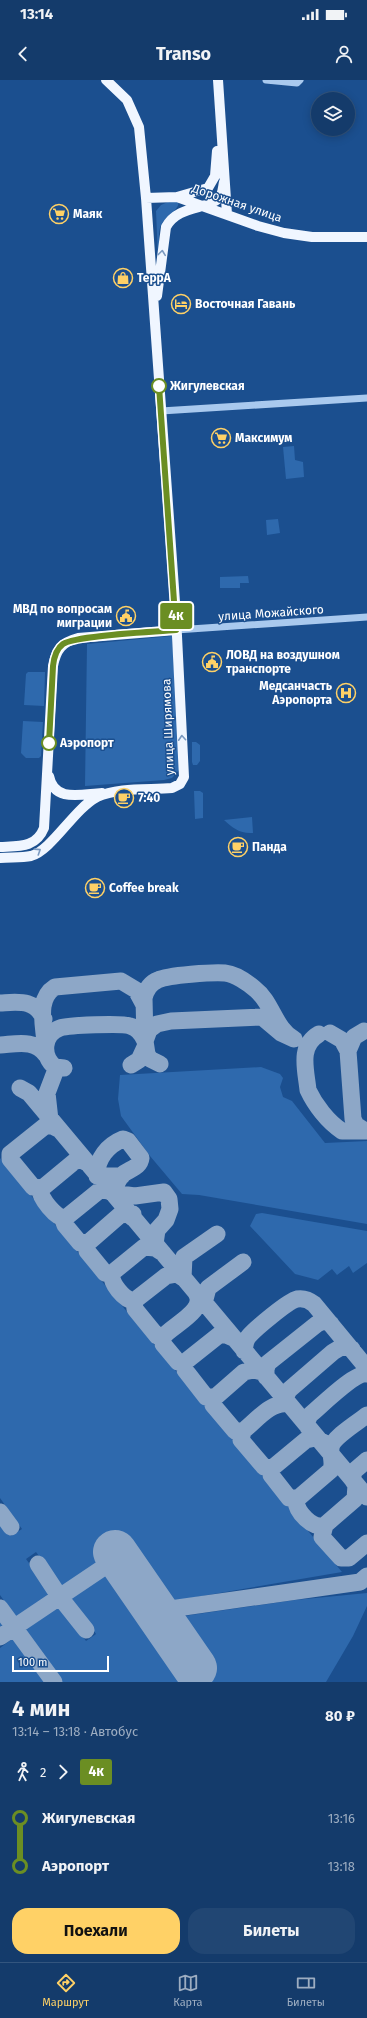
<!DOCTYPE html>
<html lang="ru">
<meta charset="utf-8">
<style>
:root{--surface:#143b6b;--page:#214673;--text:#f1f3f6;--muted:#9dadc1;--line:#33557e;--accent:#ffd166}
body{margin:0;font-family:"Fira Sans",sans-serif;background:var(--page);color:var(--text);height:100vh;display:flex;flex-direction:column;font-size:15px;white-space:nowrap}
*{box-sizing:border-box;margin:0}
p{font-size:13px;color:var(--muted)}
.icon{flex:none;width:22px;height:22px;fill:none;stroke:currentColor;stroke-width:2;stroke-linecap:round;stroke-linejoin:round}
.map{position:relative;height:1602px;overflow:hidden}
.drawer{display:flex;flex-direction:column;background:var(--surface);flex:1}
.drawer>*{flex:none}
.badge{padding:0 8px;border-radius:3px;font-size:14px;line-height:26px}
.buttons{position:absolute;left:311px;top:12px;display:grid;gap:8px}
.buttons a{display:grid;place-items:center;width:44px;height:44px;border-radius:50%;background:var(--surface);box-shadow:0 2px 10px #0003,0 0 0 1px var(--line);font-size:20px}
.scale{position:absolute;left:12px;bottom:10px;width:97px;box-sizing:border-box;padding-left:4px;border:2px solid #fff;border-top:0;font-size:11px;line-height:14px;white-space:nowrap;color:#fff;-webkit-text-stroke:3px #1b4f8f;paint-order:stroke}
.map>.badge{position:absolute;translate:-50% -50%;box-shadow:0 0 0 2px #fff}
.legs{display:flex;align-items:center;gap:6px;height:44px;padding:0 12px;font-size:13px}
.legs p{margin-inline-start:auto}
.overview{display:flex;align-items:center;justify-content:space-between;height:68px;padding:0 12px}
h1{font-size:22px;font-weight:700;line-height:30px}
.button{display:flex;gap:8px;margin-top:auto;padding:8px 12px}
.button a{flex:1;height:46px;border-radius:16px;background:var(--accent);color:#111;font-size:16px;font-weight:700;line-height:46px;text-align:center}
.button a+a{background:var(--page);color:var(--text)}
ul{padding:0 12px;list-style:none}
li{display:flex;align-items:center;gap:14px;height:48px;font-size:15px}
li i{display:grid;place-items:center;width:6px;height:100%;margin:0 5px;background:currentColor}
li i::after{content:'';width:10px;height:10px;margin:-5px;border:3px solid;border-radius:50%;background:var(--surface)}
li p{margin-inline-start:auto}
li:first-child i{background:linear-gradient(#0000 50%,currentColor 0)}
li:last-child i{background:linear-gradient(currentColor 50%,#0000 0)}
.status{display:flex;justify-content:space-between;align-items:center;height:28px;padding:0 20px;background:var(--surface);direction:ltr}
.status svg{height:11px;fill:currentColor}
header{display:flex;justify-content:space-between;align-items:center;height:52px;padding:0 12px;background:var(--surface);font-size:18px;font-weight:700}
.tabs{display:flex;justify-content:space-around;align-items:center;height:56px;border-top:1px solid var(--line);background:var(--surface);font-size:11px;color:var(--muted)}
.tabs a{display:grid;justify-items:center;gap:2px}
.tabs .selected{color:var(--accent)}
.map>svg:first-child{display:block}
</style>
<div class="status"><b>13:14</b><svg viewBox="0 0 49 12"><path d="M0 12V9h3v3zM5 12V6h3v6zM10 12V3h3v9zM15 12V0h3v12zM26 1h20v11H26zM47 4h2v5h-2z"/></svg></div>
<header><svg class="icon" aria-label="back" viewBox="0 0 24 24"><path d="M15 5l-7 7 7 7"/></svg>Transo<svg class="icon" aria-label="person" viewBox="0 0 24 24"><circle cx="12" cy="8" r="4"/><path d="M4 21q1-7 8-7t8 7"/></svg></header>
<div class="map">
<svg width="367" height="1602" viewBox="0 0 367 1602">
<rect width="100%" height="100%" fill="#1b4f8f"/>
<path fill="#2e69ad" d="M170,121L179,122C177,133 166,135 161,145C157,154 160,168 160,178L158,177L156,131L161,125Z
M294,366L295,380L303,382L304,397L286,399L283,367Z
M278,439L280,453L267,455L266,440Z
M248,496L249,503H240V508H220V497Z
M172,556L180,689L172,698L164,700L85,706L87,564Z
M28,592H45L44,626L24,625L26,594Z
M23,641L43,642L41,676L39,678H26L21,673Z
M192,662H196L200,665V681L197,685H193L192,682Z
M194,711H200L203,713V738L195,739Z
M252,737L253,753C240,754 233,748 224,740Z
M261,987L280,994L283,998L280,1007L283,1017L292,1021L325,1063L367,1061V1144L199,1115L182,1114L150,1076L121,1036L118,1019L120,995Z
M0,1078L342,1492L167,1522L116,1451L103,1461L114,1477L65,1510L36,1472L26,1479L54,1517L19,1542L0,1515V1440L11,1456L22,1449L0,1418Z
M262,1133L367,1151V1183L353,1193L349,1186L337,1195L332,1189L318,1200L295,1194L250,1146L256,1134Z
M105,1495H113L185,1596L192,1598L207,1587V1581L177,1537L295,1520L367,1513V1526L353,1556L326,1602H60L24,1550L60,1525L86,1561L96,1554L71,1518Z
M0,1532L10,1545L9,1549L0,1555Z
M16,1556L49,1602H0V1568Z"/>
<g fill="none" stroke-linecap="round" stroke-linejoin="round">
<path stroke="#8da7c7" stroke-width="17" d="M0,923C19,922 35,919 44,939
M330,953L342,960L348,971L353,1039L356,1045L365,1051
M319,954C298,966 306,990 308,1010C315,1025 328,1042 342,1051H367
M145,961L144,918C146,910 150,903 158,900C168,895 214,892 225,893C235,894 248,903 255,909C272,922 275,949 294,959L281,953L262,937L171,941L157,944L149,950L145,961L147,974L150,979L160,984
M45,964C44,944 36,919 55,907L121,901L136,910L143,923
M0,965C17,964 35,959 46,975
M348,971L354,957L364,951
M131,985L139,980L145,967
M64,988L55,987C41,976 43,954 60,948C68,945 123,943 130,946C138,948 142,954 145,961
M20,1008L29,1013L367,1417
M50,1040L47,1013L55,992
M122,1096H97C96,1079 108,1065 123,1059L128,1061L141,1078C140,1088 129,1089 122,1095C118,1100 115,1107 112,1113L135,1116L164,1112L169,1119L170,1129L166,1140L157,1150L155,1164
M41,1108L33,1107L10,1079V1074L45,1046H52L58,1049
M64,1138C56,1138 40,1118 40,1110L75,1081L81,1080L87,1083
M89,1162L80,1163L65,1145L63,1140L100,1110L110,1111
M112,1193H105L87,1171L86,1166L89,1162L120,1135L128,1134L133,1138V1134
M196,1213C208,1230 171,1246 163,1257V1264L178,1282H185L219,1255H226L233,1258
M134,1221C124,1220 110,1203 112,1193L144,1167L155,1168L163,1173
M204,1223L208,1208L243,1182
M164,1255L157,1256L135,1229L134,1221L166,1196L177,1194L183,1198L184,1177L217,1154
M244,1271C245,1266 245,1260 249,1256C255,1249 288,1221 297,1219C303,1218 309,1220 314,1224L367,1288
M185,1282V1290L206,1317H214
M266,1297V1289L268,1283L317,1244L324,1241L331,1244
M287,1322L286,1316L289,1310L333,1272L343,1266L352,1269
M308,1347L307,1341L310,1335C321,1326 355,1292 367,1294
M243,1351H235L213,1325L212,1320L244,1292L254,1290L262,1292
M272,1388L264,1387L241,1360L243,1351C256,1341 271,1321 288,1324
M353,1401V1392L367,1380
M356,1405L355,1419L325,1445L322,1457L341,1478H349L367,1463
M297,1418H289L271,1395V1389L306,1360L315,1358L325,1363
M0,1432L11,1447
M325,1445C313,1450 296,1432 296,1420L331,1390C334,1382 330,1376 331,1368C332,1358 358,1342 367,1335
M38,1484L59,1516L86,1550
M0,1528L54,1602
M156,1531L360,1502L367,1496
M0,1557L119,1477"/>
<path stroke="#8da7c7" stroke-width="44" d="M115,1472L195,1588"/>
<path stroke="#a9c9ee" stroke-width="7" d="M266,0L297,3L300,0
M161,331L367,318
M176,550L367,537"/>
<path stroke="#f0f6ff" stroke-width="10" d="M218,0L227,134
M177,117L208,108L215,96L217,71
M146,118L177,117L258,146L284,153L312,157H367
M157,216L166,147C179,123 212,131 221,115C223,111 223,106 224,102
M49,696C54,723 82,714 102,713
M0,767C19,766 36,768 44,748L53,586C56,570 62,562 78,558L176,550
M0,778C10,777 21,778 31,776C52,770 74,729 97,717C118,707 149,710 172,708L180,704L184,697L176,536L146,118L139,47L127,20L106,0"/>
</g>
<defs><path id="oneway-chevron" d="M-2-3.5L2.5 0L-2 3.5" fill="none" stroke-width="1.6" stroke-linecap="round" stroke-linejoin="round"/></defs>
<g stroke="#7b9ac1">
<use href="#oneway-chevron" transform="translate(162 173) rotate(-83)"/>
<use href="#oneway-chevron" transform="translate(182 658) rotate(-94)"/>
<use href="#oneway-chevron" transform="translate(38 771) rotate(-33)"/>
</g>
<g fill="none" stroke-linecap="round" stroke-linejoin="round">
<g stroke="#fff" stroke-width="9">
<path id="line-1" d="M49,663L53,586C54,577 56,569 63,564C77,555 156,552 176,550L159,306"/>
</g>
<use href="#line-1" stroke="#6b8e23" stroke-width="6"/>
</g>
<defs>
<g id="supermarket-ring" transform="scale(1)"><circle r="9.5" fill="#1b4f8f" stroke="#ffd166" stroke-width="1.5"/><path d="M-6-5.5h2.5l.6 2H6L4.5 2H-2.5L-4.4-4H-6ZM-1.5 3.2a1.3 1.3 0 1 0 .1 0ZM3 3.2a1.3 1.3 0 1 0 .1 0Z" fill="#ffd166"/></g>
<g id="shop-ring" transform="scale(1)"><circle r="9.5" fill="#1b4f8f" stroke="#ffd166" stroke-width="1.5"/><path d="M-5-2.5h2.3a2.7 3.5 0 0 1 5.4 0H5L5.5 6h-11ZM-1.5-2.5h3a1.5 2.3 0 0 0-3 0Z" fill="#ffd166"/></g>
<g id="hotel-ring" transform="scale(1)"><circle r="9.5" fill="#1b4f8f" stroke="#ffd166" stroke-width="1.5"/><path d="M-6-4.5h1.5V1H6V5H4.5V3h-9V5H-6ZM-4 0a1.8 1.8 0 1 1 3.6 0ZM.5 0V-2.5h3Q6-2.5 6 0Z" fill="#ffd166"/></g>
<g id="civic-ring" transform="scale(1)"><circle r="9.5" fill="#1b4f8f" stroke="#ffd166" stroke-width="1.5"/><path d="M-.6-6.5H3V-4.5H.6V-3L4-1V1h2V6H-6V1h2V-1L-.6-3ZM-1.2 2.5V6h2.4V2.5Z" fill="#ffd166"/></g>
<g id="hospital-ring" transform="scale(1)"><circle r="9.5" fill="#1b4f8f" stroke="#ffd166" stroke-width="1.5"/><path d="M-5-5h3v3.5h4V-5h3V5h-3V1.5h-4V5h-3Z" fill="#ffd166"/></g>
<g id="cafe-ring" transform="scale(1)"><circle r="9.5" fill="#1b4f8f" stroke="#ffd166" stroke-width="1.5"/><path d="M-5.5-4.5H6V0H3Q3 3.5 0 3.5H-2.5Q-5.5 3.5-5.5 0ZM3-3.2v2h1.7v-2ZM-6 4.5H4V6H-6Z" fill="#ffd166"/></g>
</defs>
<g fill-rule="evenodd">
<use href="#supermarket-ring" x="59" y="134"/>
<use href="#shop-ring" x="123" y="198"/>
<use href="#hotel-ring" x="181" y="224"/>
<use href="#supermarket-ring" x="221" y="358"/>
<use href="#civic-ring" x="126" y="536"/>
<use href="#civic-ring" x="212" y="582"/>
<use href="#hospital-ring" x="346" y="613"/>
<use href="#cafe-ring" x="124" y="718"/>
<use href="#cafe-ring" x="238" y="767"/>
<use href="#cafe-ring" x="95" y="808"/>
</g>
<g fill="#fff" stroke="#6b8e23" stroke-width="2">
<circle cx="159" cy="306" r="7"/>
<circle cx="49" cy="663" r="7"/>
</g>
<g text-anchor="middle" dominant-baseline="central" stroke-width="3" stroke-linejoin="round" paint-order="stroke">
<g font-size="12" fill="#fff" stroke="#1b4f8f">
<text transform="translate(237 123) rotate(19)">Дорожная улица</text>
<text transform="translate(271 533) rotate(-4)">улица Можайского</text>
<text transform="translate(168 647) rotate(-92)">улица Ширямова</text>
</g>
<g font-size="12" font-weight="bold" fill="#fff" stroke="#1b4f8f" text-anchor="start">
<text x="73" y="134">Маяк</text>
<text x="137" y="198">ТеррА</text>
<text x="195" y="224">Восточная Гавань</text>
<text x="235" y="358">Максимум</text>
<text x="112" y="529" text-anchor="end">МВД по вопросам<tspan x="112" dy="14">миграции</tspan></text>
<text x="226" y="575">ЛОВД на воздушном<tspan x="226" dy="14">транспорте</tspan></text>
<text x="332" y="606" text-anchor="end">Медсанчасть<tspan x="332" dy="14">Аэропорта</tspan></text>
<text x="138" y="718">7:40</text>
<text x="252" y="767">Панда</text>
<text x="109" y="808">Coffee break</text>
</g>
<g font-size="12" font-weight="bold" fill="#fff" stroke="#1b4f8f" text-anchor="start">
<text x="170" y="306">Жигулевская</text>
<text x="60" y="663">Аэропорт</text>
</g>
</g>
</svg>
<div class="buttons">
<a><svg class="icon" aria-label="layers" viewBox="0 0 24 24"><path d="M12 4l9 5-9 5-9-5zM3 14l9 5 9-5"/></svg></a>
</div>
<div class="scale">100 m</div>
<b class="badge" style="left:176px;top:536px;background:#6b8e23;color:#fff">4к</b>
</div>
<section class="drawer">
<div class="overview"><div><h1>4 мин</h1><p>13:14 – 13:18 · Автобус</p></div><b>80 ₽</b></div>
<div class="legs"><svg class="icon" aria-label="walk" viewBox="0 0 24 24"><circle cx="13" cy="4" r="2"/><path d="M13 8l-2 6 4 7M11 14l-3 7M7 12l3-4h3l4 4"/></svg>2<svg class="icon" aria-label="forward" viewBox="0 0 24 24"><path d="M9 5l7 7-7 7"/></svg><b class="badge" style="background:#6b8e23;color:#fff">4к</b></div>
<ul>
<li><i style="color:#6b8e23"></i><b>Жигулевская</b><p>13:16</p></li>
<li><i style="color:#6b8e23"></i><b>Аэропорт</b><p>13:18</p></li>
</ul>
<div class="button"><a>Поехали</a><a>Билеты</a></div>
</section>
<nav class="tabs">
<a class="selected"><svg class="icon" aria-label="directions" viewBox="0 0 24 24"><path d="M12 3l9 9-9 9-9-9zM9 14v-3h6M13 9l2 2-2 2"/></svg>Маршрут</a>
<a><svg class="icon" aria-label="map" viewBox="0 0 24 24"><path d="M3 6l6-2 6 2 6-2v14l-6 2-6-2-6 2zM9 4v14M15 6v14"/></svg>Карта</a>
<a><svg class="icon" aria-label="tickets" viewBox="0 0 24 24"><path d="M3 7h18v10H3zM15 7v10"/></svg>Билеты</a>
</nav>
